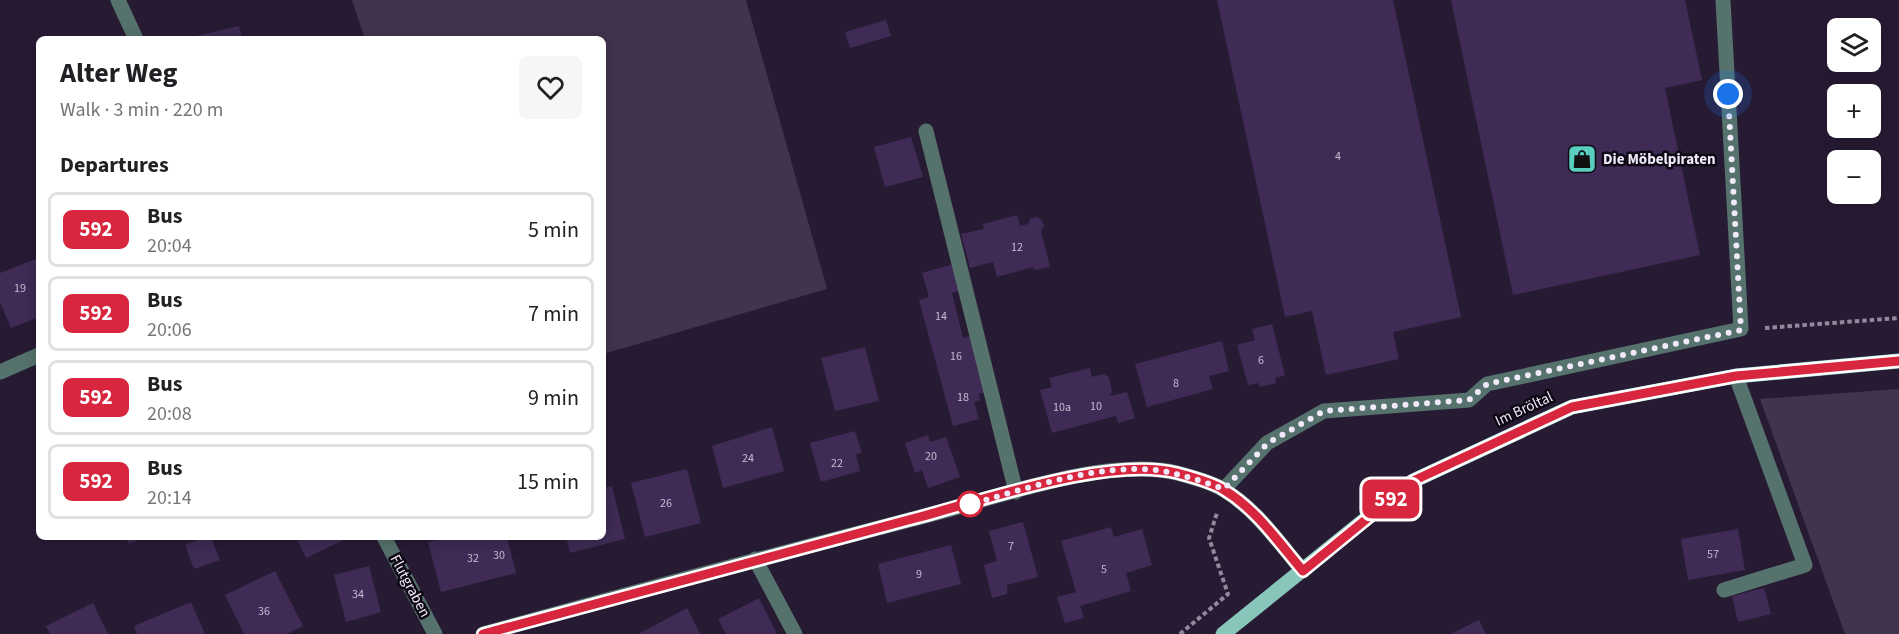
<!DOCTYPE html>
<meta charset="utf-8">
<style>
:root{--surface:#fff;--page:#f6f6f6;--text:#202124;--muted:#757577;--line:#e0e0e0}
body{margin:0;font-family:"Source Sans 3",sans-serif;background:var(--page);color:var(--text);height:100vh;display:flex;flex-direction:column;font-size:22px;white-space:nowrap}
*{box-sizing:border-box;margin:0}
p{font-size:20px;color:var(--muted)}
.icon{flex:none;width:33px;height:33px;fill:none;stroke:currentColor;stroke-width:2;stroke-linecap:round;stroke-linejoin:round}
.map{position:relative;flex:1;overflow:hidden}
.drawer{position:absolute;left:36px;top:36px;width:570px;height:504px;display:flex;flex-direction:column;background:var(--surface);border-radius:9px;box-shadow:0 3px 15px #0003}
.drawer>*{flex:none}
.badge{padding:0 12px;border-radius:9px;font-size:21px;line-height:39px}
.buttons{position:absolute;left:1827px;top:18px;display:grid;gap:12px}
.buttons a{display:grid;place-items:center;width:54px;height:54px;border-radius:9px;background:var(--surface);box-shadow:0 3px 15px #0003;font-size:30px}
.you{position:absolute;width:30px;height:30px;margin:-15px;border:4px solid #fff;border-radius:50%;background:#1a73e8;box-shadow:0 0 0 9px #1a73e833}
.map>.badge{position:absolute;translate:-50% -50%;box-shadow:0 0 0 3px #fff}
h2{padding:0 24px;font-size:22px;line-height:54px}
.round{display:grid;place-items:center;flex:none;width:63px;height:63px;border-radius:9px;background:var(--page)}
.summary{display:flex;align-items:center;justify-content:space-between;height:102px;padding:0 24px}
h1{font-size:28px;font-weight:700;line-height:45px}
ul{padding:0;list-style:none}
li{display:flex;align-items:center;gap:18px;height:75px;margin:0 12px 9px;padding:0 12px;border:3px solid var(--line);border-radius:9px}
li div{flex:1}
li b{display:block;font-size:22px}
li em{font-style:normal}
li .badge{min-width:66px;font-weight:700;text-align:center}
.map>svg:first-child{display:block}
</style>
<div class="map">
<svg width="1899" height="634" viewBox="0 0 1899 634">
<rect width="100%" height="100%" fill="#271b34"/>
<path fill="#40344e" d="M352,0H746L827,289L603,354V39H365Z
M1899,389V634H1845L1760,399Z"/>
<path fill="#3f2b55" d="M1217,0H1393L1461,317L1393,332L1399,359L1326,375L1312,311L1285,317Z
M1451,0H1685L1702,80L1665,88L1700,255L1513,295Z
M886,20L891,36L850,48L845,32Z
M239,26L242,39H187V38Z
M911,137L923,177L885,187L874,147Z
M1017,215L1020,226L1028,224L1031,218L1037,217L1042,220L1044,226L1041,231L1050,267L1034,270L1033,267L997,277L993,262L970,268L961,234L984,229L983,224Z
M36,259L39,267V317L11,328L0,302V273Z
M953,264L960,291L952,293L963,338L972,335L985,392L979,394L980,400L974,402L979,419L953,426L919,300L929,297L922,273Z
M1272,324L1285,375L1275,378L1276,383L1260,387L1258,383L1248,385L1237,345L1255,340L1252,329Z
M1222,341L1229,371L1209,376L1213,389L1147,407L1135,364Z
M865,347L879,401L835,411L821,358Z
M1090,368L1092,377L1104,374L1109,377L1112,392L1110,396L1127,392L1135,418L1118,423L1116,416L1052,433L1040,390L1052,387L1049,378Z
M772,427L784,471L723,488L712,446Z
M855,431L862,453L856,454L860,471L821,482L810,443Z
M928,435L930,442L946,437L960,477L928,488L922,470L915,473L905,443Z
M687,469L701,523L645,537L631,483Z
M612,486L625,539L570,553L566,537H603V488Z
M1023,522L1038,577L1007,585V594L992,598L984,565L997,561L989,531Z
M1111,527L1114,537L1142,529L1152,565L1126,573L1131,591L1080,606L1084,618L1065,623L1057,597L1076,592L1061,541Z
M1738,529L1745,570L1688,580L1681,539Z
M125,537H144L129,544Z
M205,537H211L220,560L194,569L185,545Z
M296,537H346V539L306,558Z
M447,537H507L516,573L441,592L428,542Z
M951,545L961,584L887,603L878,564Z
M369,566L381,612L346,622L334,575Z
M275,571L303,626L287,634H244L225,595Z
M1764,588L1771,614L1738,622L1732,596Z
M759,598L777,634H726L718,619Z
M191,602L205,634H137L134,626Z
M93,603L108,634H50L46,626Z
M687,608L700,634H638L659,623Z
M1479,620L1486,634H1451Z"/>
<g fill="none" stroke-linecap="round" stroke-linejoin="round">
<path stroke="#92899d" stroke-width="4" stroke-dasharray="4.5 3" stroke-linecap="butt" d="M1765,328L1899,318
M1180,634L1228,594L1209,538L1217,513"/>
<path stroke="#56726d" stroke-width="15" d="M118,0L136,39
M926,131L1016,492
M0,372L39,355
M1224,489L1267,443L1324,411L1469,400L1487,384L1741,329L1723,0
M384,537L435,634
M755,559L795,634
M1724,590L1805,565L1736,376
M483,634C631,593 780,553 929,515C999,497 1108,456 1177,473C1191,477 1212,482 1224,490C1256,509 1279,543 1303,571"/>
<path stroke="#88c5ba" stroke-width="15" d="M1223,634L1413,481L1572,407L1736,376L1899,361"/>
</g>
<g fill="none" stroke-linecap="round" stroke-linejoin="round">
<g stroke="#fff" stroke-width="14">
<path id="line" d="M483,634C626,595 769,557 912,519C982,501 1108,456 1177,473C1192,477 1212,482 1224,490C1256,509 1279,543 1303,571L1413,481L1572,407L1736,376L1899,361"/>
</g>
<use href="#line" stroke="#d7263d" stroke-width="9"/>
<path stroke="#f0e9fa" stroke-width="6" stroke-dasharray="0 10.8" d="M970,504L968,505C1021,490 1079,470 1134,469C1165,468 1195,479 1224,489L1268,443L1324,411L1469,400L1487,384L1741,330L1728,94"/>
</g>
<defs>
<g id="shop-square" transform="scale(1.5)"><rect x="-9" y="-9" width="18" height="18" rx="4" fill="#5acebe" stroke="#0d0813"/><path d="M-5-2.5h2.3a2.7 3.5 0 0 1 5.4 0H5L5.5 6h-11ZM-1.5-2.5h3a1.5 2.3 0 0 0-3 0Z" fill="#111"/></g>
</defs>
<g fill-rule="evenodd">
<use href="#shop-square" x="1582" y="159"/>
</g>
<circle fill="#fff" stroke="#d7263d" stroke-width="3" cx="970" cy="504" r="12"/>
<g text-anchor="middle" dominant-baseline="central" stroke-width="5" stroke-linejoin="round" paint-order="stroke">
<g font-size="12" fill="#c4bad1">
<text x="1338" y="156">4</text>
<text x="1017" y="247">12</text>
<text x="20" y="288">19</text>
<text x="941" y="316">14</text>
<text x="956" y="356">16</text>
<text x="1261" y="360">6</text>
<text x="1176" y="383">8</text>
<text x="963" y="397">18</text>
<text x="1096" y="406">10</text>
<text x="1062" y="407">10a</text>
<text x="931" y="456">20</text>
<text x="748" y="458">24</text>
<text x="837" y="463">22</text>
<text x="666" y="503">26</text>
<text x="1011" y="546">7</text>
<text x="1713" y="554">57</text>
<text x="499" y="555">30</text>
<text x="473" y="558">32</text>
<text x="1104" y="569">5</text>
<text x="919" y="574">9</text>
<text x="358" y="594">34</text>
<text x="264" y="611">36</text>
</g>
<g font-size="15" font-weight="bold" fill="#f0e9fa" stroke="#0d0813" text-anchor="start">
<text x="1603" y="159">Die Möbelpiraten</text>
</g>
<g font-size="15" fill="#f0e9fa" stroke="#0d0813">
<text transform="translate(1524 409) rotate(-25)">Im Bröltal</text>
<text transform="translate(410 586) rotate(62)">Flutgraben</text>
</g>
</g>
</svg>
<div class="buttons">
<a><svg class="icon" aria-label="layers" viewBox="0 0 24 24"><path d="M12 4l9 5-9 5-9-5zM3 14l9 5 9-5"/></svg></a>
<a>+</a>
<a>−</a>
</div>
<div class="you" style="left:1728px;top:94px"></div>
<b class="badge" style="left:1391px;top:499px;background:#d7263d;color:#fff">592</b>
<section class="drawer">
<div class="summary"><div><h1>Alter Weg</h1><p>Walk · 3 min · 220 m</p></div><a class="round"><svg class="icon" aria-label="heart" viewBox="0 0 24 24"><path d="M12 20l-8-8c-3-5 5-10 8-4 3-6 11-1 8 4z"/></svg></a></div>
<h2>Departures</h2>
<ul>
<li><span class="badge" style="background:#d7263d;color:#fff">592</span><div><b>Bus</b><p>20:04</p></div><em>5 min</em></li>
<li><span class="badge" style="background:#d7263d;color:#fff">592</span><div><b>Bus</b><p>20:06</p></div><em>7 min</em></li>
<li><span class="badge" style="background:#d7263d;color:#fff">592</span><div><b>Bus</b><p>20:08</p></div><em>9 min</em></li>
<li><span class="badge" style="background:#d7263d;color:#fff">592</span><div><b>Bus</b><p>20:14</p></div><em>15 min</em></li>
</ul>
</section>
</div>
